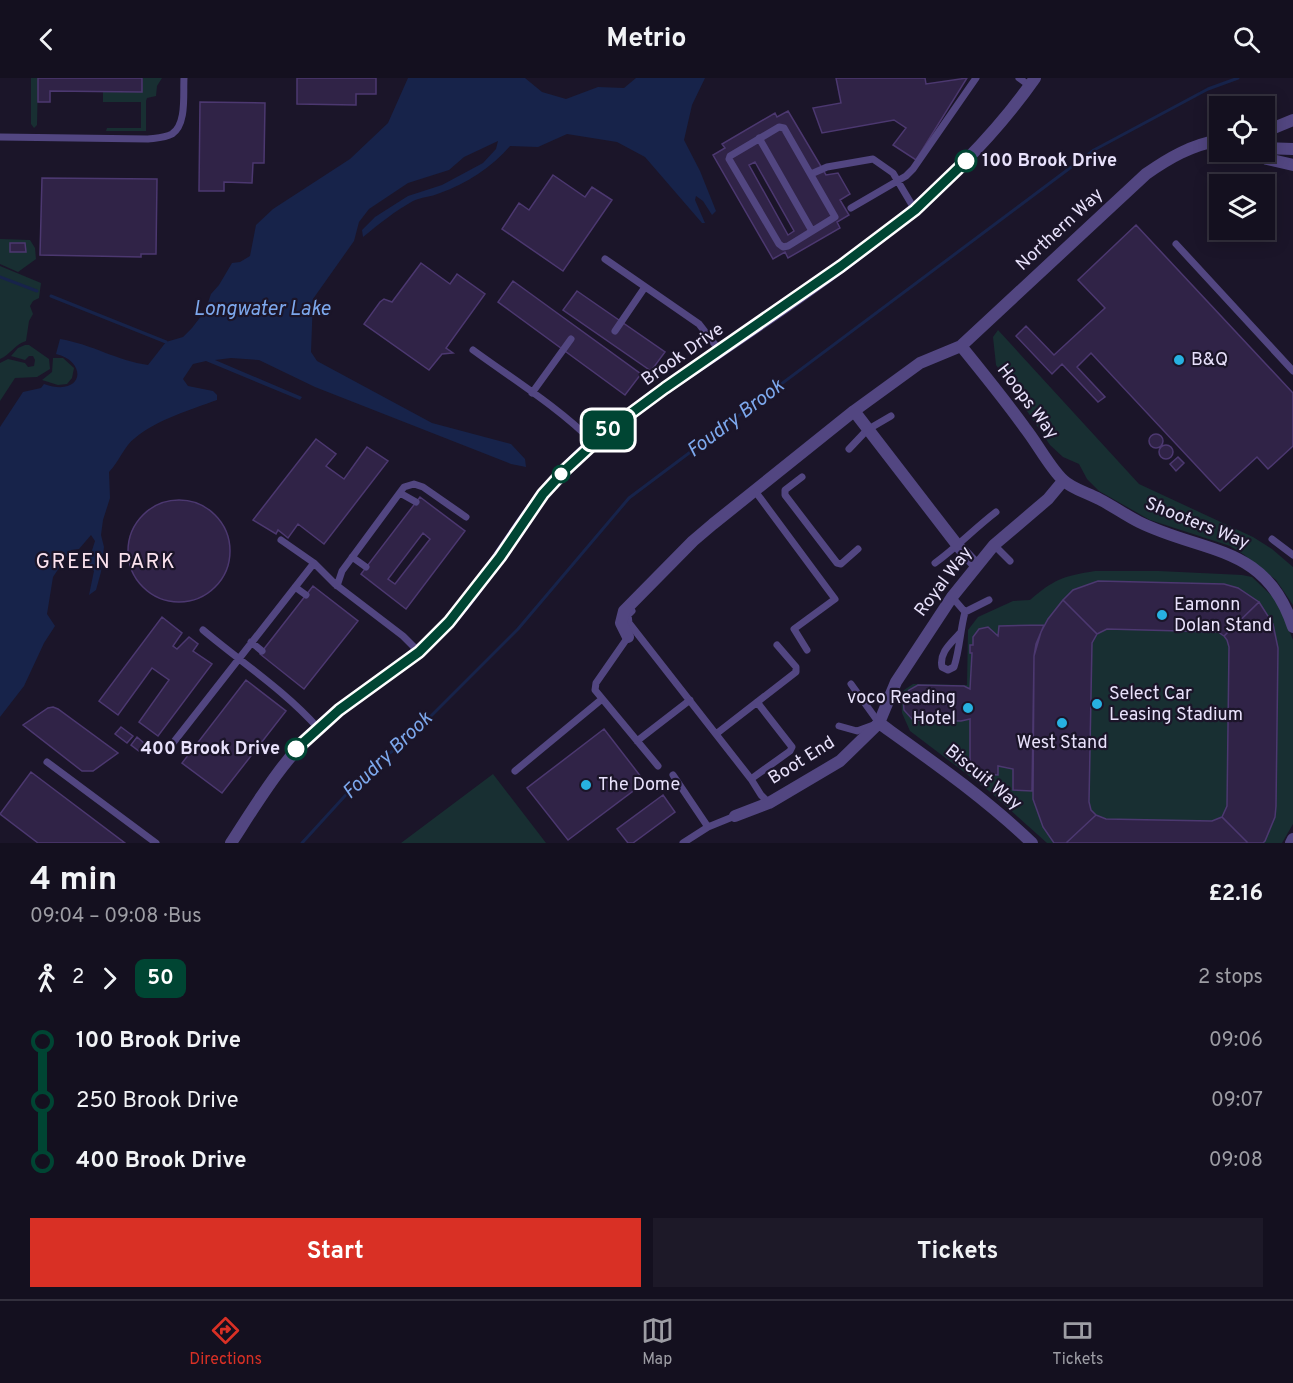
<!DOCTYPE html>
<meta charset="utf-8">
<style>
:root{--surface:#14101f;--page:#1d1928;--text:#f1f3f6;--muted:#9d9da4;--line:#33303d;--accent:#d93025}
body{margin:0;font-family:Overpass,sans-serif;background:var(--page);color:var(--text);height:100vh;display:flex;flex-direction:column;font-size:22px;white-space:nowrap}
*{box-sizing:border-box;margin:0}
p{font-size:20px;color:var(--muted)}
.icon{flex:none;width:33px;height:33px;fill:none;stroke:currentColor;stroke-width:2;stroke-linecap:round;stroke-linejoin:round}
.map{position:relative;height:765px;overflow:hidden}
.details{display:flex;flex-direction:column;background:var(--surface);flex:1}
.details>*{flex:none}
.badge{padding:0 12px;border-radius:9px;font-size:21px;line-height:39px}
.controls{position:absolute;left:1209px;top:18px;display:grid;gap:12px}
.controls a{display:grid;place-items:center;width:66px;height:66px;border-radius:0px;background:var(--surface);box-shadow:0 3px 15px #0003,0 0 0 2px var(--line);font-size:30px}
.map>.badge{position:absolute;translate:-50% -50%;box-shadow:0 0 0 3px #fff}
.legs{display:flex;align-items:center;gap:9px;height:66px;padding:0 30px;font-size:20px}
.legs p{margin-inline-start:auto}
.summary{display:flex;align-items:center;justify-content:space-between;height:102px;padding:0 30px}
h1{font-size:33px;font-weight:700;line-height:45px}
.action{display:flex;gap:12px;margin-top:auto;padding:12px 30px}
.action a{flex:1;height:69px;border-radius:0px;background:var(--accent);color:#fff;font-size:24px;font-weight:700;line-height:69px;text-align:center}
.action a+a{background:var(--page);color:var(--text)}
ul{padding:0 30px;list-style:none}
li{display:flex;align-items:center;gap:21px;height:60px;font-size:22px}
li i{display:grid;place-items:center;width:9px;height:100%;margin:0 8px;background:currentColor}
li i::after{content:'';width:15px;height:15px;margin:-8px;border:4px solid;border-radius:50%;background:var(--surface)}
li p{margin-inline-start:auto}
li:first-child i{background:linear-gradient(#0000 50%,currentColor 0)}
li:last-child i{background:linear-gradient(currentColor 50%,#0000 0)}
header{display:flex;justify-content:space-between;align-items:center;height:78px;padding:0 30px;background:var(--surface);font-size:27px;font-weight:700}
.tab-bar{display:flex;justify-content:space-around;align-items:center;height:84px;border-top:2px solid var(--line);background:var(--surface);font-size:16px;color:var(--muted)}
.tab-bar a{display:grid;justify-items:center;gap:3px}
.tab-bar .on{color:var(--accent)}
.map>svg:first-child{display:block}
</style>
<header><svg class="icon" aria-label="back" viewBox="0 0 24 24"><path d="M15 5l-7 7 7 7"/></svg>Metrio<svg class="icon" aria-label="search" viewBox="0 0 24 24"><circle cx="10" cy="10" r="6"/><path d="M15 15l6 6"/></svg></header>
<div class="map">
<svg width="1293" height="765" viewBox="0 0 1293 765">
<rect width="100%" height="100%" fill="#1b1529"/>
<path fill="#182f32" d="M31,0H38L37,47L34,50L31,46Z
M143,0H162L157,8L156,18L147,20L146,23V53H106L107,50H141V24H103V14H142Z
M0,161L30,162L35,170L36,181L18,194L0,186Z
M0,188L41,205L39,220L33,223L30,228L33,236L29,243L26,263C15,266 10,277 0,281Z
M998,252L1139,406L1253,459L1272,471L1293,489V527L1276,502L1243,476L1230,468L1150,442L1099,413L1087,401L1079,386L1063,379L1050,367L996,287L993,259Z
M25,267H29L49,281L50,291L37,299L15,300L0,323V285L8,281L25,285L28,289L34,288L35,282L33,278H29L25,282L11,278L18,270Z
M53,280H63L74,290L72,300L67,306L58,307L42,302L52,294Z
M1095,493H1159L1242,497L1252,499L1273,519L1281,532L1293,562V746L1282,765H1047L989,713L910,653L902,635L901,617L904,612L913,606L967,607L968,552L978,539L1013,523L1030,522C1054,501 1064,498 1095,493Z
M493,696L546,765H401Z"/>
<path fill="#17234a" d="M408,0H525L542,14L566,21L598,9L624,10L636,0H705L692,27L684,62L700,93L716,133L712,137L703,123L696,118L695,122L705,145H702L645,79L617,64L567,56L538,69L510,68C492,89 466,106 440,115C431,119 421,119 413,123C395,133 379,146 363,159L362,152L375,139L408,118L442,107L483,85L496,71L498,63L464,79L449,92L408,105L369,131L359,144L354,163L313,221L311,274L317,283L432,345L511,366L525,381L526,389L511,386L315,309L259,282L231,280L215,282L302,319L300,322L206,283L193,286L183,301L188,308L213,313L217,317V322C190,332 158,341 135,360C124,368 119,384 109,394L110,420L103,442L101,457L104,469L101,494L96,512L89,517L94,493L88,485L95,463L91,457L79,471L71,472L53,499L47,536L55,548L44,565L24,608L0,639V349L23,314L41,310L44,306C83,320 89,284 56,276L60,261C91,266 118,283 148,287L166,264L183,259L192,250L205,233L211,216L219,207L232,185L240,184L250,178L256,147L273,131L350,81L388,45Z"/>
<g fill="none" stroke-linecap="round" stroke-linejoin="round">
<path stroke="#17234a" stroke-width="3" d="M0,199L37,213
M51,218L166,264
M302,765L374,686L404,665L518,551L629,420L1094,72L1208,11L1238,0"/>
</g>
<path fill="#302347" stroke="#4c3870" stroke-width="1.5" fill-rule="evenodd" d="M38,0H142V14L50,13V24H38Z
M297,0H376V16H356V27L297,26Z
M836,0H925L926,6L967,0L916,82L893,67L906,50L894,42L822,55L813,30L841,25Z
M200,24L265,25L264,85H253L252,105L224,104V113H199Z
M788,33L826,97L838,95L850,116L840,122L849,137L837,144L840,150L788,180L785,174L773,181L713,77L725,70L722,66L775,35L777,39ZM755,84L794,153L788,157L749,87Z
M553,97L585,119L592,109L612,122L563,193L502,151L519,125L529,132Z
M42,100L157,101L156,176H141V179L40,177Z
M1136,147L1293,315V368L1268,391L1257,379L1220,413L1091,275L1077,289L1105,319L1098,324L1062,286L1052,296L1016,258L1026,248L1054,277L1105,230L1078,202Z
M10,165H25L26,174H10Z
M421,185L450,206L457,196L485,216L446,270L453,275L442,276L429,292L364,246L380,224L384,221L392,224Z
M513,203L641,296L625,317L498,224Z
M577,213L665,274L651,293L563,232Z
M1149 363a7 7 0 1 1 14 0a7 7 0 1 1-14 0Z
M316,361L336,376L326,388L344,401L367,369L388,383L324,466L298,446L288,460L278,452L276,456L253,442Z
M1159 374a7 7 0 1 1 14 0a7 7 0 1 1-14 0Z
M1178,379L1184,385L1176,393L1170,386Z
M420,419L465,453L406,531L361,496ZM423,455L430,461L395,506L388,501Z
M128 473a51 51 0 1 1 102 0a51 51 0 1 1-102 0Z
M1098,503L1224,506L1238,510L1259,524L1224,558L1218,554L1107,551L1097,556L1063,522L1073,512Z
M313,508L358,543L304,611L260,576Z
M1063,522L1097,556L1092,565L1089,724L1091,732L1096,737L1066,765H1054L1043,749L1033,721L1034,578L1041,554L1048,541Z
M1259,524L1273,546L1278,570L1276,728L1275,739L1265,763L1263,765H1248L1222,739L1227,728L1229,569L1227,562L1224,558Z
M162,539L182,555L173,568L177,571L189,559L198,566L193,573L212,586L158,658L139,644L169,602L152,590L118,637L99,623Z
M1044,547L1036,566L1034,578L1032,713L1013,712V691L998,688V697L982,696L972,690L970,685V641L961,643L913,642L904,632L903,620L909,612L918,607L964,608L970,611L972,575H970V567H973V559L979,551L988,549L998,558L999,548Z
M246,602L286,633L222,715L182,685Z
M53,629L58,631L118,675L93,693H82L23,647L48,630Z
M121,649L133,658L127,665L115,656Z
M604,651L645,704L568,762L527,710Z
M137,659L145,666L140,674L131,667Z
M31,694L125,765H38L0,736Z
M663,717L675,734L633,765H628L617,751Z
M1096,737L1106,741L1212,743L1222,739L1248,765H1066Z"/>
<g fill="none" stroke-linecap="round" stroke-linejoin="round">
<path stroke="#524681" stroke-width="7" d="M1019,0L1030,8
M779,49L784,50L835,139L788,168L783,169L779,166L729,81L730,78Z
M0,59L148,61C155,60 165,60 172,56C187,46 183,16 184,0
M759,60L812,153
M811,96L827,89L873,81L893,95L915,132
M851,130L906,98L913,91L976,0
M1176,166L1293,293
M605,181L699,246L720,273
M615,253L645,209
M473,272C514,302 558,329 594,365
M532,315L571,261
M849,371L867,352L891,338
M802,399L785,412V417L837,485L841,486L858,471
M755,413L835,521L794,551L807,572
M400,415L416,424
M1272,461L1293,477
M281,462L314,485L335,506L403,558L419,574
M994,467L1010,483
M352,479L366,489
M935,485C957,469 975,450 996,434
M337,508L342,493L404,409L414,406L423,409L466,439
M295,509L306,517
M952,519L965,534L989,522
M632,533L628,537L629,545L751,701L790,673L792,669L757,624
M203,552C241,584 284,612 318,650
M959,556C950,566 939,575 942,589L948,592L954,589C960,570 960,553 965,534
M628,559L596,605L595,612L658,688
M251,564L262,573
M839,648L857,653L879,645L851,606
M716,656L796,594V589L777,567
M637,663L690,622
M173,665L314,485
M47,684L156,765
M515,693L602,621
M673,697L708,749
M751,701L761,717L769,725
M683,765L708,749L735,738"/>
<path stroke="#524681" stroke-width="12" d="M1264,54L1293,42
M1264,70L1293,71
M1252,74L1267,81L1293,87
M961,268C983,295 1005,322 1025,350C1037,365 1050,390 1063,402C1072,411 1088,415 1099,421C1113,428 1125,437 1139,444C1204,476 1266,466 1293,549
M854,333L958,468L976,487
M628,559L621,545L624,533L693,463L713,446L854,333L920,285L961,268L1146,96C1169,80 1191,67 1220,62
M879,645C932,683 985,720 1032,765
M735,738L769,725L840,683L879,645L896,604L952,519L994,467L1048,421L1063,403
M231,765C257,725 283,681 319,649C361,611 412,585 450,543C486,504 510,457 543,416C562,393 584,371 607,353C642,324 681,300 718,275C833,197 954,116 1035,0
M1291,765L1293,761"/>
</g>
<g fill="none" stroke-linecap="round" stroke-linejoin="round">
<g stroke="#fff" stroke-width="14">
<path id="line-1" d="M296,671L339,632L419,574L449,544L500,479L543,416L565,392L607,353L665,310L841,188L915,132L966,83"/>
</g>
<use href="#line-1" stroke="#004533" stroke-width="9"/>
</g>
<g fill="#fff" stroke="#004533" stroke-width="3">
<circle cx="966" cy="83" r="10"/>
<circle cx="561" cy="396" r="8"/>
<circle cx="296" cy="671" r="10"/>
</g>
<g fill="#27b1e1" stroke="#1b1529" stroke-width="2">
<circle cx="1179" cy="282" r="6"/>
<circle cx="1162" cy="537" r="6"/>
<circle cx="1097" cy="626" r="6"/>
<circle cx="968" cy="630" r="6"/>
<circle cx="1062" cy="645" r="6"/>
<circle cx="586" cy="707" r="6"/>
</g>
<g text-anchor="middle" dominant-baseline="central" stroke-width="4.5" stroke-linejoin="round" paint-order="stroke">
<g font-size="18" font-weight="bold" fill="#e8e1fb" stroke="#1b1529" text-anchor="start">
<text x="982" y="83">100 Brook Drive</text>
<text x="280" y="671" text-anchor="end">400 Brook Drive</text>
</g>
<g font-size="18" fill="#e8e1fb" stroke="#1b1529">
<text transform="translate(1060 152) rotate(-43)">Northern Way</text>
<text transform="translate(683 277) rotate(-35)">Brook Drive</text>
<text transform="translate(1027 324) rotate(53)">Hoops Way</text>
<text transform="translate(1197 446) rotate(22)">Shooters Way</text>
<text transform="translate(944 504) rotate(-53)">Royal Way</text>
<text transform="translate(802 683) rotate(-32)">Boot End</text>
<text transform="translate(983 700) rotate(39)">Biscuit Way</text>
</g>
<g font-size="18" fill="#e8e1fb" stroke="#1b1529" text-anchor="start">
<text x="1191" y="282">B&amp;Q</text>
<text x="1174" y="527">Eamonn<tspan x="1174" dy="21">Dolan Stand</tspan></text>
<text x="1109" y="616">Select Car<tspan x="1109" dy="21">Leasing Stadium</tspan></text>
<text x="956" y="620" text-anchor="end">voco Reading<tspan x="956" dy="21">Hotel</tspan></text>
<text x="1062" y="665" text-anchor="middle">West Stand</text>
<text x="598" y="707">The Dome</text>
</g>
<g font-size="20" font-style="italic" fill="#7da8ed" stroke="#1b1529">
<text x="262" y="232">Longwater Lake</text>
<text transform="translate(736 341) rotate(-37)">Foudry Brook</text>
<text transform="translate(388 678) rotate(-44)">Foudry Brook</text>
</g>
<g font-size="21" letter-spacing="1.5" fill="#fbe2ee" stroke="#1b1529">
<text x="106" y="484">GREEN PARK</text>
</g>
</g>
</svg>
<div class="controls">
<a><svg class="icon" aria-label="locate" viewBox="0 0 24 24"><circle cx="12" cy="12" r="6"/><path d="M12 2v4M12 18v4M2 12h4M18 12h4"/></svg></a>
<a><svg class="icon" aria-label="layers" viewBox="0 0 24 24"><path d="M12 4l9 5-9 5-9-5zM3 14l9 5 9-5"/></svg></a>
</div>
<b class="badge" style="left:608px;top:352px;background:#004533;color:#fff">50</b>
</div>
<section class="details">
<div class="summary"><div><h1>4 min</h1><p>09:04 – 09:08 · Bus</p></div><b>£2.16</b></div>
<div class="legs"><svg class="icon" aria-label="walk" viewBox="0 0 24 24"><circle cx="13" cy="4" r="2"/><path d="M13 8l-2 6 4 7M11 14l-3 7M7 12l3-4h3l4 4"/></svg>2<svg class="icon" aria-label="forward" viewBox="0 0 24 24"><path d="M9 5l7 7-7 7"/></svg><b class="badge" style="background:#004533;color:#fff">50</b><p>2 stops</p></div>
<ul>
<li><i style="color:#004533"></i><b>100 Brook Drive</b><p>09:06</p></li>
<li><i style="color:#004533"></i><span>250 Brook Drive</span><p>09:07</p></li>
<li><i style="color:#004533"></i><b>400 Brook Drive</b><p>09:08</p></li>
</ul>
<div class="action"><a>Start</a><a>Tickets</a></div>
</section>
<nav class="tab-bar">
<a class="on"><svg class="icon" aria-label="directions" viewBox="0 0 24 24"><path d="M12 3l9 9-9 9-9-9zM9 14v-3h6M13 9l2 2-2 2"/></svg>Directions</a>
<a><svg class="icon" aria-label="map" viewBox="0 0 24 24"><path d="M3 6l6-2 6 2 6-2v14l-6 2-6-2-6 2zM9 4v14M15 6v14"/></svg>Map</a>
<a><svg class="icon" aria-label="tickets" viewBox="0 0 24 24"><path d="M3 7h18v10H3zM15 7v10"/></svg>Tickets</a>
</nav>
